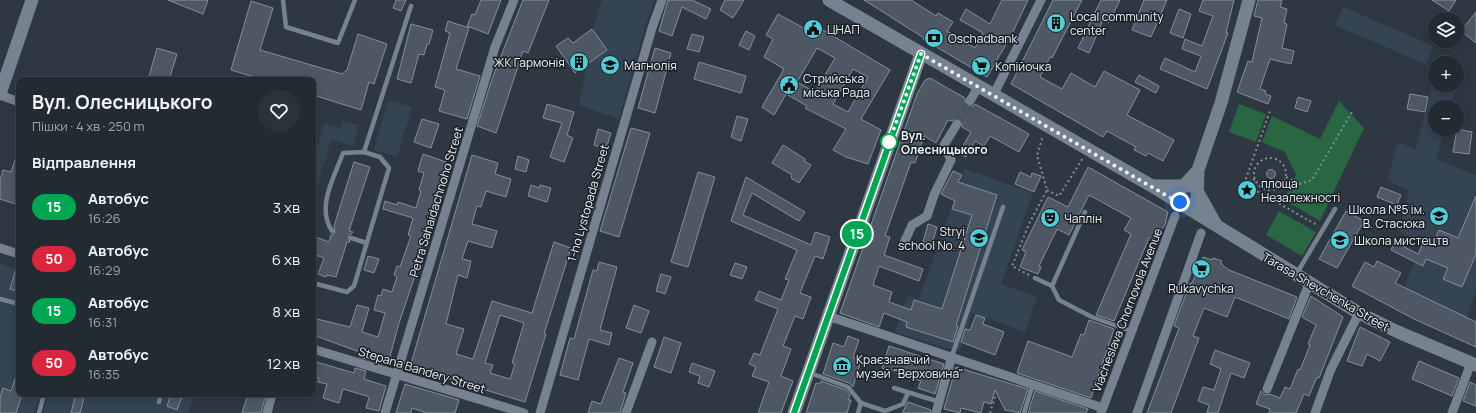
<!DOCTYPE html>
<html lang="uk">
<meta charset="utf-8">
<style>
:root{--surface:#222a32;--page:#2a323a;--text:#f1f3f6;--muted:#a2a7ac;--line:#3f464d}
body{margin:0;font-family:Manrope,sans-serif;background:var(--page);color:var(--text);height:100vh;display:flex;flex-direction:column;font-size:15px;white-space:nowrap}
*{box-sizing:border-box;margin:0}
p{font-size:13px;color:var(--muted)}
.icon{flex:none;width:22px;height:22px;fill:none;stroke:currentColor;stroke-width:2;stroke-linecap:round;stroke-linejoin:round}
.map{position:relative;flex:1;overflow:hidden}
.panel{position:absolute;left:16px;top:77px;width:300px;height:320px;display:flex;flex-direction:column;background:var(--surface);border-radius:8px;box-shadow:0 2px 10px #0003,0 0 0 1px var(--line)}
.panel>*{flex:none}
.badge{padding:0 8px;border-radius:13px;font-size:14px;line-height:26px}
.buttons{position:absolute;left:1428px;top:12px;display:grid;gap:8px}
.buttons a{display:grid;place-items:center;width:36px;height:36px;border-radius:50%;background:var(--surface);box-shadow:0 2px 10px #0003,0 0 0 1px var(--line);font-size:20px}
.you{position:absolute;width:20px;height:20px;margin:-10px;border:3px solid #fff;border-radius:50%;background:#1a73e8;box-shadow:0 0 0 6px #1a73e833}
.map>.badge{position:absolute;translate:-50% -50%;box-shadow:0 0 0 2px #fff}
h2{padding:0 16px;font-size:15px;line-height:36px}
.round{display:grid;place-items:center;flex:none;width:42px;height:42px;border-radius:21px;background:var(--page)}
.overview{display:flex;align-items:center;justify-content:space-between;height:68px;padding:0 16px}
h1{font-size:19px;font-weight:700;line-height:30px}
ul{padding:0;list-style:none}
li{display:flex;align-items:center;gap:12px;height:52px;padding:0 16px}
li div{flex:1}
li b{display:block;font-size:15px}
li em{font-style:normal}
li .badge{min-width:44px;font-weight:700;text-align:center}
.map>svg:first-child{display:block}
</style>
<div class="map">
<svg width="1476" height="413" viewBox="0 0 1476 413">
<rect width="100%" height="100%" fill="#2e3843"/>
<path fill="#354453" d="M602,0H654L646,23L619,119L579,105L594,26Z
M1343,7L1433,46L1426,64L1335,25Z
M1435,74V85H1457L1451,107H1435V129H1444L1436,159L1476,175V289L1467,318L1404,287L1423,243L1399,232L1409,191L1388,180L1397,142L1416,149Z
M388,100L412,107L397,157L374,150Z
M343,121L359,125L353,146L331,139L318,184L313,183V163L324,123L341,128Z
M965,169L1033,193L1001,284L1037,297L1025,332L972,313L959,352L895,332L907,296L919,299Z
M0,264L19,270V394H40L34,413H0Z
M49,394H194L188,413H43Z"/>
<path fill="#296642" d="M1339,101L1364,128L1320,221L1284,200L1296,174L1285,152L1262,142L1272,116L1320,139Z
M1239,104L1266,114L1256,142L1229,132Z
M1279,211L1316,232L1302,256L1266,235Z"/>
<path fill="#4e5865" stroke="#838f9c" fill-rule="evenodd" d="M168,0H208L203,14Z
M396,0H406L401,11L393,8Z
M481,0H501L488,34L467,26L472,14L475,15Z
M523,0H549L528,53L523,51L496,133L477,126L492,79Z
M668,0H692L711,9L706,19L682,7L672,36L659,31Z
M725,0H744L733,18L720,10Z
M864,0H911L936,16L938,13L953,22L947,31L975,48L983,33L960,20L966,9L990,24L1002,0H1028L1011,36L987,77L923,39L924,38Z
M1053,0H1082L1052,58L1050,57L1040,77L1062,89L1071,73L1095,87L1104,71L1140,90L1127,115L1174,140L1163,161L1148,153L1146,156L1134,150L1136,147L1107,131L1103,137L1011,84Z
M1101,0H1120L1109,22L1103,20L1089,53L1078,48Z
M1144,0H1167L1151,37L1132,30Z
M1203,0H1234L1226,33H1228L1207,89L1160,69L1165,58L1195,72L1201,56L1182,49L1185,39L1202,46L1213,16L1199,11Z
M1258,0H1282L1280,7L1287,9L1284,23L1287,24L1282,48L1294,51L1291,64L1270,59L1260,89L1266,91L1265,94L1271,96L1268,104L1237,92L1248,61L1252,62L1262,18L1254,16Z
M1432,0H1456L1449,11Z
M251,1L273,8L260,50L342,74L347,70L358,34L387,44L374,84L369,82L361,110L313,95V80H264L231,70Z
M1179,9L1191,14L1183,38L1170,33Z
M1476,12V43L1461,31Z
M778,14L809,31L813,24L890,70L861,119L881,130L868,164L846,157L833,150L846,129L805,108L807,106L786,94L774,115L762,107L784,69L764,57L773,39L766,35ZM817,48L835,58L815,92L797,82ZM853,69L868,77L848,112L833,104Z
M448,21L469,28L456,69L480,76L467,119L439,111L445,90L435,87L450,33L445,31Z
M411,24L433,30L429,44H427L424,55L419,54L411,83L397,79Z
M592,29L607,50L575,73L556,46L568,38L573,43Z
M746,31L755,36L749,50L739,45Z
M692,34L704,37L699,52L687,49Z
M157,48L177,54L169,80H148Z
M655,48L671,53L655,113L638,108Z
M699,62L746,76L741,93L694,79Z
M1139,75L1159,86L1156,93L1135,82Z
M930,78L965,98V104L967,106H973L975,104L1029,134L1019,152L990,136L984,146L975,141L966,157L959,153L971,132L962,127V122L960,119H955L952,121L948,120L936,143L924,136L915,163L911,162L885,236L890,237L884,255L923,269L919,281L879,266L873,285L892,292L889,302L911,310L914,300L942,309L972,215L952,209L955,201L941,194L953,171L962,175L958,182L997,195L956,326H958L953,342L906,327L907,322L884,313L879,327L840,313L917,94L925,80Z
M1410,94L1428,97L1425,112L1407,109Z
M1298,97L1311,101L1307,112L1295,108Z
M547,104L574,112L567,135L573,138L564,162L550,157L562,123L543,118Z
M737,116L748,119L741,141L731,137Z
M422,119L439,124L431,148L414,142Z
M631,128L650,133L619,237L600,231Z
M598,129L611,133L606,149L594,145Z
M1457,129L1472,132L1469,154L1453,152Z
M783,145L805,159L804,161L811,165L799,183L791,178L792,175L772,163Z
M18,151L19,152V205L0,199V180L3,170L11,172Z
M423,154L446,162L420,247L424,249L399,323L388,364L370,358V360L359,357L357,351L313,335L317,319L350,327L357,305L369,308L362,332L378,337L385,313L374,310L378,295L381,296L383,289L392,292L397,277L394,275L397,266L400,267L411,236L408,235L413,218L383,209L385,201L397,205L398,202L416,208L421,191L419,190L424,173L418,171Z
M472,155L498,163L495,174L511,179L506,197L486,191L481,207L477,206L472,224L497,231L492,248L468,241L462,259L471,261L467,278L458,275L446,324L464,329L456,354L473,359L492,301L532,313L554,242L571,248L544,334H546L525,402L410,367ZM500,315L524,323L512,363L515,364L510,379L490,373L493,365L485,363Z
M518,156L529,160L526,172L515,169Z
M354,162L370,167L349,231L353,232L348,237L350,242H347L336,277L327,275L326,277L318,274L324,258L313,254V236L329,242L331,235L335,233L334,226Z
M1088,167L1168,212L1165,225L1153,240L1149,238L1114,321L1096,315L1131,234L1124,230L1131,218L1089,195L1069,235L1057,229L1039,266L1041,267L1038,274L1020,267L1026,252L1022,250L1048,197L1068,207Z
M1266.5 174a4.5 4.5 0 1 1 9 0a4.5 4.5 0 1 1-9 0Z
M698,172L715,177L688,267L671,262Z
M1020,172L1031,177L1032,173L1041,176L1034,192L1015,184Z
M746,177L805,212L799,221L752,193L743,215L811,245L815,232L830,237L823,259L815,256L800,293L811,297L803,319L795,316L783,346L791,349L781,376L793,381L781,413H758L769,382L752,376L756,367L749,364L754,353L760,355L778,309L755,300L759,291L781,300L789,280L785,279L797,250L731,221Z
M531,185L539,188L540,185L551,188L547,202L528,196Z
M1381,187L1401,195L1397,205L1377,197Z
M1476,196V254L1462,287L1443,279L1448,268L1426,259L1423,266L1391,250L1395,242L1418,254L1423,243L1427,244L1428,242L1433,244L1439,230L1458,238Z
M1346,211L1364,221L1337,268L1319,259Z
M928,224L937,227L932,244L923,242Z
M368,256L379,259L374,273L364,270Z
M1203,257L1212,260L1213,258L1222,261L1221,264L1229,270L1297,297L1289,319L1235,297L1227,317L1204,308L1193,336L1199,338L1171,413H1147L1179,328L1174,326L1190,283H1192Z
M1377,261L1401,273L1395,283L1476,322V347L1414,319L1352,286L1365,262L1374,267Z
M599,262L617,267L600,330L612,333L609,345L589,339L578,380L560,375L570,338L574,339L593,270L597,271Z
M735,263L747,267L742,279L730,275Z
M17,265H19V292L10,289Z
M661,274L671,277L665,294L656,291Z
M1311,296L1343,317L1319,378L1317,377L1309,396L1304,394L1296,413H1269L1270,409L1256,404L1261,391L1265,395L1270,394L1280,398L1285,387L1290,389L1298,369L1300,370L1310,345L1308,344L1316,325L1302,317Z
M634,305L649,311L641,333L626,328Z
M976,315L985,318L983,324L1004,332L995,355L961,342L965,329L970,330Z
M1089,320L1114,329L1091,398L1017,373L1028,341L1072,357L1081,334L1084,335Z
M1360,327L1390,342L1380,361L1367,354L1362,366L1347,361Z
M848,336L859,340L853,358L861,360L853,387L849,383L823,374L833,343L844,347Z
M664,337L681,343L671,373L654,367Z
M889,346L944,364L935,394L918,388L921,381L882,368Z
M1215,350L1250,363L1244,378L1231,373L1218,413H1207L1209,405L1198,401L1203,387L1214,390L1221,369L1210,364Z
M619,358L633,363L623,392L626,393L620,413H588L592,401L601,404Z
M313,361L354,373L355,368L366,371L364,379L386,386L379,411L366,408L369,398L367,396L343,389L339,403L323,398L327,384L318,382L319,378L313,376Z
M1419,361L1459,378L1452,396L1412,379Z
M692,363L715,371L709,387L698,383L700,376L689,372Z
M956,367L1028,389L1020,413L1005,410L995,390L991,404L984,402L981,413L961,408L960,413L944,409Z
M17,373H19V394H22L16,413H0V398L3,388L11,391Z
M821,381L846,390L850,395L848,400H851L847,413H806L816,383L820,384Z
M1470,382L1476,385V406L1463,401Z
M405,384L459,400L455,413H427L412,408L411,413H396Z
M1035,391L1088,409L1086,413H1028Z
M76,394H85L80,413H71Z
M171,394H183L177,410L167,406Z
M248,394H266L261,413H242Z
M908,402L931,410L930,413H902Z"/>
<g fill="none" stroke-linecap="round" stroke-linejoin="round">
<path stroke="#4a545e" stroke-width="9" stroke-dasharray="9 4.5" stroke-linecap="butt" d="M957,124L970,101"/>
<path stroke="#848c95" stroke-width="2" stroke-dasharray="2 3" stroke-linecap="butt" d="M1254 174a16 16 0 1 1 32 0a16 16 0 1 1-32 0Z
M1286,177L1300,184L1312,180L1352,112
M1244,184L1317,225
M1244,184L1270,111
M1244,184L1255,179
M1047,190L1059,196L1083,158
M1029,275L1012,266L1029,224L1047,190L1037,155L1043,136
M990,413L996,394"/>
<path stroke="#76828f" stroke-width="4.5" d="M283,0L286,27L338,43L355,0
M332,231C316,207 334,178 343,153L364,152
M351,238L367,243
M1297,273L1335,209
M1035,278L1052,286L1059,300L1092,317L1131,331
M313,283L347,292L354,286L389,168L380,157L364,152L411,6
M1052,286L1085,212
M0,299L19,304
M952,356L1003,207
M810,373L848,387L861,403L858,413
M894,388L940,402
M159,402L161,394
M861,403L885,411L903,404L908,393
M39,413L44,394
M1024,413L1033,384"/>
<path stroke="#76828f" stroke-width="9" d="M0,95L19,102
M993,96L1041,0
M970,101L978,87
M904,243L912,225L927,216L934,195L951,160L944,145L957,124
M0,248L19,254
M828,316L1103,408
M313,349L524,413
M1267,389L1309,284
M267,413L272,394
M385,413L495,47L514,0
M540,413L652,28L662,0
M626,413L652,342
M936,413L952,356
M1101,413L1175,216
M1137,413L1201,233
M1315,413L1331,369L1359,313
M1452,413L1471,363"/>
<path stroke="#76828f" stroke-width="13" d="M829,0L1152,186L1359,313L1398,332L1476,365
M0,94L32,0
M1198,170L1179,191L1178,199L1183,205L1191,206L1197,200L1198,170L1221,103L1249,0
M1152,186H1193L1196,189L1216,225
M794,413L921,54"/>
</g>
<g fill="none" stroke-linecap="round" stroke-linejoin="round">
<g stroke="#fff" stroke-width="9">
<path id="line" d="M794,413L921,54"/>
</g>
<use href="#line" stroke="#00a651" stroke-width="6"/>
<path stroke="#ecf3fa" stroke-width="4" stroke-dasharray="0 7.2" d="M889,142L921,54L1183,205L1180,202"/>
</g>
<defs>
<g id="building-disc" transform="scale(1)"><circle r="9.5" fill="#52ccd6" stroke="#1a1f24"/><path d="M-4-6H4V6H1V3H-1V6H-4ZM-2.5-4.3h1.7v1.8h-1.7ZM.8-4.3h1.7v1.8H.8ZM-2.5-1h1.7V.8h-1.7ZM.8-1h1.7V.8H.8Z" fill="#111"/></g>
<g id="civic-disc" transform="scale(1)"><circle r="9.5" fill="#52ccd6" stroke="#1a1f24"/><path d="M-.6-6.5H3V-4.5H.6V-3L4-1V1h2V6H-6V1h2V-1L-.6-3ZM-1.2 2.5V6h2.4V2.5Z" fill="#111"/></g>
<g id="bank-disc" transform="scale(1)"><circle r="9.5" fill="#52ccd6" stroke="#1a1f24"/><path d="M-6-4H6V4H-6ZM0-2.3a2.3 2.3 0 1 0 0 4.6a2.3 2.3 0 1 0 0-4.6Z" fill="#111"/></g>
<g id="school-disc" transform="scale(1)"><circle r="9.5" fill="#52ccd6" stroke="#1a1f24"/><path d="M0-5L7-2L0 1L-7-2ZM-4 1L0 2.5L4 1V4Q0 6-4 4Z" fill="#111"/></g>
<g id="supermarket-disc" transform="scale(1)"><circle r="9.5" fill="#52ccd6" stroke="#1a1f24"/><path d="M-6-5.5h2.5l.6 2H6L4.5 2H-2.5L-4.4-4H-6ZM-1.5 3.2a1.3 1.3 0 1 0 .1 0ZM3 3.2a1.3 1.3 0 1 0 .1 0Z" fill="#111"/></g>
<g id="sight-disc" transform="scale(1)"><circle r="9.5" fill="#52ccd6" stroke="#1a1f24"/><path d="M0-6L1.8-2.2L6-1.7L2.9 1.2L3.7 5.4L0 3.3L-3.7 5.4L-2.9 1.2L-6-1.7L-1.8-2.2Z" fill="#111"/></g>
<g id="theatre-disc" transform="scale(1)"><circle r="9.5" fill="#52ccd6" stroke="#1a1f24"/><path d="M-5-5.5Q0-4 5-5.5V0Q5 5 0 6Q-5 5-5 0ZM-3.3-2.5H-1v1.5H-3.3ZM1-2.5H3.3v1.5H1ZM-2.8 1Q0 5.5 2.8 1Z" fill="#111"/></g>
<g id="museum-disc" transform="scale(1)"><circle r="9.5" fill="#52ccd6" stroke="#1a1f24"/><path d="M0-6L6-3V-2H-6V-3ZM-5-1h2V3h-2ZM-1-1h2V3h-2ZM3-1h2V3H3ZM-6 4H6V6H-6Z" fill="#111"/></g>
</defs>
<g fill-rule="evenodd">
<use href="#building-disc" x="1056" y="23"/>
<use href="#civic-disc" x="813" y="29"/>
<use href="#bank-disc" x="934" y="38"/>
<use href="#building-disc" x="579" y="62"/>
<use href="#school-disc" x="610" y="65"/>
<use href="#supermarket-disc" x="981" y="66"/>
<use href="#civic-disc" x="789" y="85"/>
<use href="#sight-disc" x="1247" y="190"/>
<use href="#school-disc" x="1439" y="216"/>
<use href="#theatre-disc" x="1050" y="218"/>
<use href="#school-disc" x="979" y="238"/>
<use href="#school-disc" x="1340" y="240"/>
<use href="#supermarket-disc" x="1201" y="269"/>
<use href="#museum-disc" x="842" y="366"/>
</g>
<circle fill="#fff" stroke="#00a651" stroke-width="2" cx="889" cy="142" r="8"/>
<g text-anchor="middle" dominant-baseline="central" stroke-width="3" stroke-linejoin="round" paint-order="stroke">
<g font-size="12" fill="#ecf3fa" stroke="#1a1f24" text-anchor="start">
<text x="1070" y="16">Local community<tspan x="1070" dy="14">center</tspan></text>
<text x="827" y="29">ЦНАП</text>
<text x="948" y="38">Oschadbank</text>
<text x="565" y="62" text-anchor="end">ЖК Гармонія</text>
<text x="624" y="65">Магнолія</text>
<text x="995" y="66">Копійочка</text>
<text x="803" y="78">Стрийська<tspan x="803" dy="14">міська Рада</tspan></text>
<text x="1261" y="183">площа<tspan x="1261" dy="14">Незалежності</tspan></text>
<text x="1425" y="209" text-anchor="end">Школа №5 ім.<tspan x="1425" dy="14">В. Стасюка</tspan></text>
<text x="1064" y="218">Чаплін</text>
<text x="965" y="231" text-anchor="end">Stryi<tspan x="965" dy="14">school No. 4</tspan></text>
<text x="1354" y="240">Школа мистецтв</text>
<text x="1201" y="288" text-anchor="middle">Rukavychka</text>
<text x="856" y="359">Краєзнавчий<tspan x="856" dy="14">музей "Верховина"</tspan></text>
</g>
<g font-size="12" font-weight="bold" fill="#ecf3fa" stroke="#1a1f24" text-anchor="start">
<text x="901" y="135">Вул.<tspan x="901" dy="14">Олесницького</tspan></text>
</g>
<g font-size="12" fill="#ecf3fa" stroke="#1a1f24">
<text transform="translate(436 202) rotate(-73)">Petra Sahaidachnoho Street</text>
<text transform="translate(588 203) rotate(-74)">1-ho Lystopada Street</text>
<text transform="translate(1326 292) rotate(30)">Tarasa Shevchenka Street</text>
<text transform="translate(1127 310) rotate(-69)">Viacheslava Chornovola Avenue</text>
<text transform="translate(422 370) rotate(17)">Stepana Bandery Street</text>
</g>
</g>
</svg>
<div class="buttons">
<a><svg class="icon" aria-label="layers" viewBox="0 0 24 24"><path d="M12 4l9 5-9 5-9-5zM3 14l9 5 9-5"/></svg></a>
<a>+</a>
<a>−</a>
</div>
<div class="you" style="left:1180px;top:202px"></div>
<b class="badge" style="left:857px;top:234px;background:#00a651;color:#fff">15</b>
<section class="panel">
<div class="overview"><div><h1>Вул. Олесницького</h1><p>Пішки · 4 хв · 250 m</p></div><a class="round"><svg class="icon" aria-label="heart" viewBox="0 0 24 24"><path d="M12 20l-8-8c-3-5 5-10 8-4 3-6 11-1 8 4z"/></svg></a></div>
<h2>Відправлення</h2>
<ul>
<li><span class="badge" style="background:#00a651;color:#fff">15</span><div><b>Автобус</b><p>16:26</p></div><em>3 хв</em></li>
<li><span class="badge" style="background:#d7263d;color:#fff">50</span><div><b>Автобус</b><p>16:29</p></div><em>6 хв</em></li>
<li><span class="badge" style="background:#00a651;color:#fff">15</span><div><b>Автобус</b><p>16:31</p></div><em>8 хв</em></li>
<li><span class="badge" style="background:#d7263d;color:#fff">50</span><div><b>Автобус</b><p>16:35</p></div><em>12 хв</em></li>
</ul>
</section>
</div>
